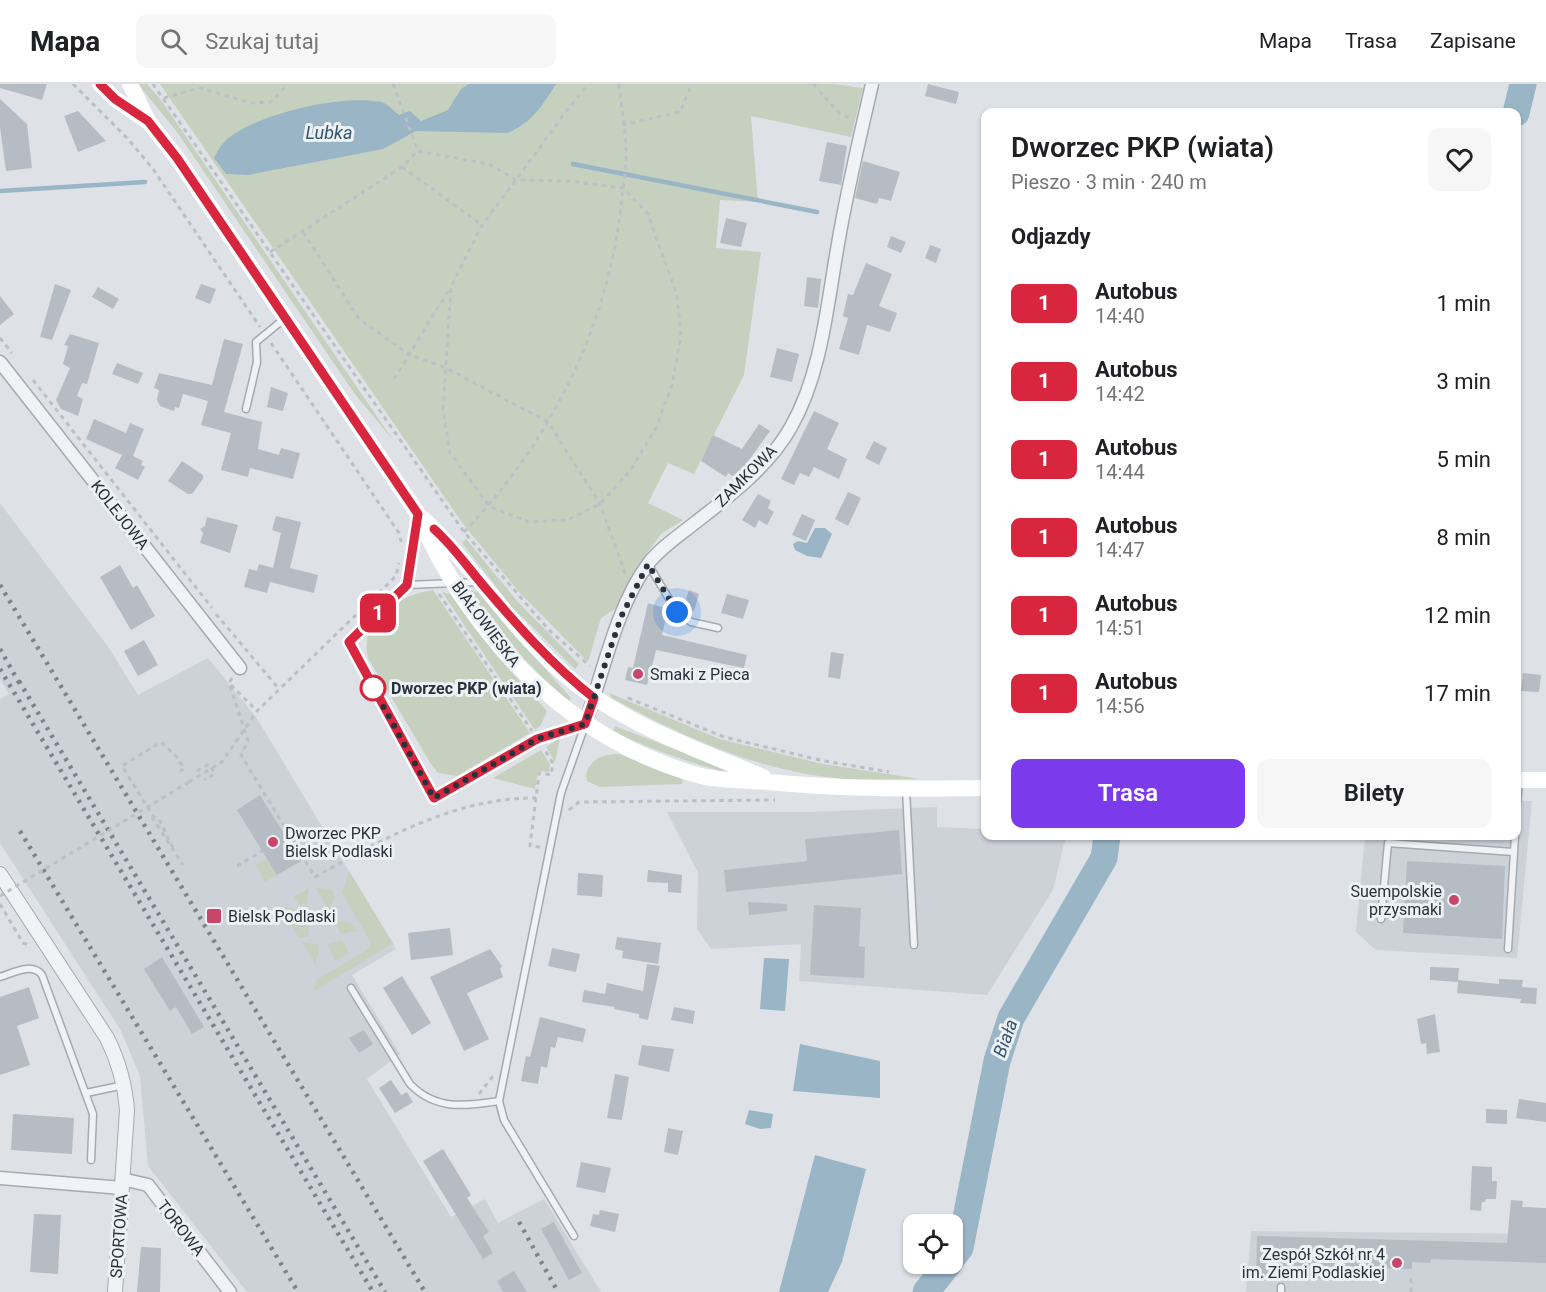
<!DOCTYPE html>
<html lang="pl">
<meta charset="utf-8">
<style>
:root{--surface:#fff;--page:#f6f6f6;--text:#202124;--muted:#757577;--line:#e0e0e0;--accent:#7c3aed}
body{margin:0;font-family:Roboto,sans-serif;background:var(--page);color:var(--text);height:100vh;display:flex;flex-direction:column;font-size:22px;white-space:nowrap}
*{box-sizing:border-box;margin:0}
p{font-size:20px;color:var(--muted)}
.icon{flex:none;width:33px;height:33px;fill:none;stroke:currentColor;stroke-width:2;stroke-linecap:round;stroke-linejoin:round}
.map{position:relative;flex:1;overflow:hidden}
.panel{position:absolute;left:981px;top:24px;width:540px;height:732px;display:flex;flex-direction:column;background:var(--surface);border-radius:12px;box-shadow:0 2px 4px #0004}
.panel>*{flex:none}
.badge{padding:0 12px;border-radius:9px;font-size:21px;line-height:39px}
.buttons{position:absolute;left:903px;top:1130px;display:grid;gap:12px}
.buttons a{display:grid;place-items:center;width:60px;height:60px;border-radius:12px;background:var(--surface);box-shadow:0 2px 4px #0004;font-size:30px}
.you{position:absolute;width:30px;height:30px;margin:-15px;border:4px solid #fff;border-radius:50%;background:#1a73e8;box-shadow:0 0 0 9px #1a73e833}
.map>.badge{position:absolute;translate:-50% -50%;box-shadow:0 0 0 3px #fff}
h2{padding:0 30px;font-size:22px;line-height:54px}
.round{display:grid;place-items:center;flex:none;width:63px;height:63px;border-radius:12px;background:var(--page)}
.head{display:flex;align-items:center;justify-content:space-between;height:102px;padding:0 30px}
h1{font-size:28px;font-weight:600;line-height:45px}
.cta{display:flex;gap:12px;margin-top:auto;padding:12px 30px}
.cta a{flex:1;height:69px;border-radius:12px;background:var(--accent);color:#fff;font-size:24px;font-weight:600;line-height:69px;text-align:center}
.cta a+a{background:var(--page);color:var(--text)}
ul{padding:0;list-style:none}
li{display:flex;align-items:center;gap:18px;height:78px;padding:0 30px}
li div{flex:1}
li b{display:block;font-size:22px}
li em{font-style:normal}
li .badge{min-width:66px;font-weight:700;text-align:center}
header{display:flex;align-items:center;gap:36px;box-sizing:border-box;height:84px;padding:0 30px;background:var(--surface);border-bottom:2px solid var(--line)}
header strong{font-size:28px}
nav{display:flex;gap:33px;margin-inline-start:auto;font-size:21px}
.search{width:420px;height:54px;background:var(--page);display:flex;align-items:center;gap:15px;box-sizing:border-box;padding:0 21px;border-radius:12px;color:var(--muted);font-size:22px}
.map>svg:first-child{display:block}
</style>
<header>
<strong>Mapa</strong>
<div class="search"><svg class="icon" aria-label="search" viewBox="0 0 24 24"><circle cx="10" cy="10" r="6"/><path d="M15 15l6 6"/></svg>Szukaj tutaj</div>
<nav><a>Mapa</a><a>Trasa</a><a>Zapisane</a></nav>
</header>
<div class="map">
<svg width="1546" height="1208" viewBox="0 0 1546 1208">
<rect width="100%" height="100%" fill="#dee2e7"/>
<path fill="#ccd2d8" d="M0,419L109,564L138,611L208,574L256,633L396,865L352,891L400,970L367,995L451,1133L485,1115L498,1139L544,1115L601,1208H247L148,1082L140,992L120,945L0,759V615L9,610L0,595Z
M1517,717H1532L1517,874L1376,866L1356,848L1365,752H1516Z
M937,723V743L985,745L986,752H1066L1053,806L987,911L799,897L801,860L711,865L697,845L698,789L667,728H808Z
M1251,1147L1546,1150V1208H1246Z"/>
<path fill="#c6d0bf" d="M138,0H147L161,16L393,356L354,309L177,48Z
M160,0H833L863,4L851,53L751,32L758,118L720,116L716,164L761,168L744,291L694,390L668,379L648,419L683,436L661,450L636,484L618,523L601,534L588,578L519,508L463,440Z
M466,455L518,518L579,580L575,585L512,523L462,459Z
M468,505L479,509L571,614L569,617C529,584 498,547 468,505Z
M433,506L530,649L457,692L438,689L431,680L368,574C358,537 400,510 433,506Z
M442,508L450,510L496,571L547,627L541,641L535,646Z
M609,609L720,655L823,680L920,695C896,695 871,696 846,695C763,689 684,654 612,614Z
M615,642L739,690L738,692C694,680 654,667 613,647Z
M560,654L555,678L546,663Z
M541,666L550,680L549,688L538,687L535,705L493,694Z
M619,670L683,695L682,700L600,703L587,697L586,691C590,674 604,670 619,670Z
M266,774L277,791L265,798L256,781Z
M349,787L393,859L313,908L316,896L367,866L371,859L342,809Z
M315,803L332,806L335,811L330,827Z
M309,804L307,820L299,821L294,813Z
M279,822L297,826L309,846L308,852L299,854Z
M334,835L352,839L357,847L341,850Z
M342,856L349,869L335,877L327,860Z
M303,859L318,860L319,866L315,880Z"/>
<path fill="#99b5c6" d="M469,0H556C542,22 532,39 507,49L416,47L383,65L248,91L226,90L214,74C218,66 223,58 231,52C263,29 341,10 381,18C387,19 394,27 399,31L410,27L421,37L448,26L461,5Z
M815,444H825L832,450L821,474L807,472L795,466L793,460L798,457L807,459Z
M764,874L789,875L785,927L760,925Z
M800,960L880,977V1014L793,1007Z
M749,1026L773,1030L771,1044L760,1045L745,1040Z
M815,1071L866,1085L842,1178L828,1208H779Z"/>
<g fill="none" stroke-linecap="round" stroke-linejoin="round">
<path stroke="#99b5c6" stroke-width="4.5" d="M573,80L817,128
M0,107L145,98"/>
<path stroke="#99b5c6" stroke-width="27" d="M1516,29L1523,0
M952,1174L960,1164L997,977L1011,934L1104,774L1107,752
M926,1208L949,1179"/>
</g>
<path fill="#b5bcc3" d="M0,0H47L42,16L0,4Z
M928,0L959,8L956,20L925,12Z
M0,15L27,40L32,84L6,87L0,43Z
M78,27L106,57L78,68L64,32Z
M827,58L847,62L841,101L819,97Z
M863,77L900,88L891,117L879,114L877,120L855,114Z
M726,134L747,139L741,163L720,159Z
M891,152L906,158L901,169L887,163Z
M930,161L941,165L936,179L925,174Z
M866,179L892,190L879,222L897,229L890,248L867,241L859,271L839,265L848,234L843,232L848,210L853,211Z
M807,193L821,195L818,224L804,222Z
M55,200L71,206L52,256L40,253Z
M201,200L216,205L210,220L195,214Z
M98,203L119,215L113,225L92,213Z
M0,212L14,230L0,241Z
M70,250L99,259L87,300L82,299L77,312L83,315L78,332L61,325L56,316L70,284L63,280L68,262L64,261Z
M224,255L243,260L224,328L262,338L258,365L279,371L281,364L300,369L293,395L250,384L248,393L221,386L231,349L201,341L208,317L183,310L179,324L175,323L174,327L160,322L157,316L159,306L154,304L159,289L212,301Z
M777,264L799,270L792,298L770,293Z
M117,279L143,289L138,300L112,290Z
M271,303L288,309L283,327L267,323Z
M814,327L839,339L827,365L847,375L839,395L814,383L809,393L800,389L794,401L781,395Z
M94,335L126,349L130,339L144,345L133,372L143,377L141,381L145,383L138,396L115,384L122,371L86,355Z
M759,340L770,347L736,394L728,389L726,393L701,377L713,351L742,365Z
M874,357L887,364L879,381L865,374Z
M182,377L203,391V395L192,410H188L168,397Z
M848,408L861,414L848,442L835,435Z
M758,410L771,417L768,424L774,428L767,441L759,436L755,444L742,436Z
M802,430L815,436L806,457L792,451Z
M276,432L301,438L290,484L318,491L314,509L270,498L267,509L244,503L249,485L257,487L259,480L273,484L281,449L272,446Z
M207,433L238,441L230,469L200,459L203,449L200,445L205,442Z
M120,481L133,504L137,501L155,532L131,546L100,493Z
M689,506L699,510L694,527L683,524Z
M727,510L749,516L743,535L721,529Z
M648,519L668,525L662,551L747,571L744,584L656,566L647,601L625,596L628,583L633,584Z
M144,556L158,581L138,592L124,567Z
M831,568L844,570L840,595L828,593Z
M1523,589L1541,591L1539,608L1521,607Z
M260,711L301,777L277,791L237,726Z
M899,746L902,790L726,808L724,786L807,777L805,755Z
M1407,777L1505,782L1502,855L1403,849Z
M648,786L682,791L681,809L668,808V799L647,798Z
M578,789L603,791L602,813L577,811Z
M748,818L787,820V827L749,831Z
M814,821L861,824L859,862L865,863L864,894L810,891Z
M450,844L453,871L411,876L408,849Z
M617,853L661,859L658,880L622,874L623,867L615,865Z
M552,864L580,870L576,888L548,882Z
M490,865L502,882L500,885L503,893L467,909L489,955L464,967L430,893Z
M162,873L204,943L192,950L176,923L170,927L144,885Z
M647,880L660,882L648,936L639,934V930L614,925L615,923L582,918L584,906L605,910L607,899L643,907Z
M1430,883L1459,884L1458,896L1499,900V895L1523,896L1522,903L1537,904L1536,920L1520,919L1521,915L1457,909L1458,898L1430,896Z
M402,892L431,939L412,951L383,904Z
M29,903L39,934L17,942L30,981L0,991V913Z
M674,923L695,927L693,940L671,936Z
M1435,930L1440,968L1427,970L1426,959L1421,960L1417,935Z
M540,933L586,945L583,958L558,953L555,964L551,963L547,984L541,982L538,1000L521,997L526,972L530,973Z
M364,946L373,960L359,969L349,954Z
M642,961L674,965L669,988L638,981Z
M615,990L629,993L622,1036L607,1034Z
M391,996L401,1011L407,1008L413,1018L395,1029L379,1004Z
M1519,1015L1546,1019V1038L1516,1034Z
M1486,1025L1507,1026V1040L1486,1039Z
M13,1030L74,1034L72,1070L11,1066Z
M668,1044L683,1047L678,1071L664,1068Z
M443,1065L471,1111L467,1114L489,1148L483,1152L493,1169L483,1175L423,1077Z
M581,1078L611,1084L605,1109L576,1103Z
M1472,1082L1492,1083V1097H1497L1496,1115H1486L1485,1118H1482L1481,1127L1470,1126Z
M1511,1116L1523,1117L1522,1123L1546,1124V1179L1431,1175V1179L1412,1178V1185L1370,1184V1196L1256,1193L1257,1152L1507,1159Z
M600,1126L619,1130L615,1148L590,1142L593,1130L599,1131Z
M34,1130L61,1131L58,1190L30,1188Z
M554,1138L582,1189L569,1196L541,1145Z
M141,1163L161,1164L160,1208H137Z
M514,1187L527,1208H503L497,1197Z"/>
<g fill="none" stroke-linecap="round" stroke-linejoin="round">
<g stroke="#a4aab1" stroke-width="9">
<path id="service" d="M246,325L257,278L256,258L284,235
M417,437L407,501L349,558L434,714L537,655L585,640
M648,480L677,528L691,538L718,544
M407,501L478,498
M906,706L914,861
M1516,730L1519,697
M1381,835L1388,759L1513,768
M1508,865L1515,752
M0,893C13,889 32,878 42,891L93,1030L91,1076
M351,904L410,1000C436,1027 466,1022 499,1017
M86,1009L124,1001
M574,1152L504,1036L499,1017L561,709L585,641
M1281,1208V1203"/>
</g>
<g stroke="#a4aab1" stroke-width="15">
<path id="minor" d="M0,278L240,584
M585,640C603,590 616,523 648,480C660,464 680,451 696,438C731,411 769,382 791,343C822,288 827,221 838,160C847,106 860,53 872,0
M0,1094L122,1104
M122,1095L148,1101L230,1208"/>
</g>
<g stroke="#a4aab1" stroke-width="16">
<path id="tertiary" d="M0,790L107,954C119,978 125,999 127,1026L115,1208"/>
</g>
<path stroke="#bcc0c5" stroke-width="3" stroke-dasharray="4.5 4.5" stroke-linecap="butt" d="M73,0L128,55L153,85L260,243
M153,0L464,448L549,546L590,582
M393,0L418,67
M813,0L840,30L850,34
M164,14L199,4L252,19L271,18L288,0
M622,41L680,28L692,0
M402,83L482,141
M303,148L359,235L410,271L446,284L548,338L600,420L626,492
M270,168L402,83L418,67L489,80L516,96L568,97L623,104L648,130L677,211L681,252L672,301L656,344L630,387L600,420L568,436L529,438L489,422L450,369L443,326L451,203L482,141L516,96L564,30L588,0
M0,254L12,269
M271,259L399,449L402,461
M394,295L450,204
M33,296L212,524
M464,448C551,357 610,240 622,113C623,99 627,83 626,68C626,46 621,22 619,0
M439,510L532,647
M216,530L279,605
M232,594L229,599L248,657L241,671L315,793C382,755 457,713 536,714
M231,601L257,627
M628,614L724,653L824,677L889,688
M197,687L209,680L215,690L204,696
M189,698L222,678L257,627L396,492L399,479
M569,726L579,718L775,716
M152,733L183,781
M540,763L530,762L539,689L551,691L553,679L544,665
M173,764L159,735L153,732L122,682L161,658L177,673L184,685L180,687
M237,782L262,767
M0,820L23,859L30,861
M479,1010L493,992
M1411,1208V1191"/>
<use href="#service" stroke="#f0f2f5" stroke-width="6"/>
<use href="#minor" stroke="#f0f2f5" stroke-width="12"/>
<use href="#tertiary" stroke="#f0f2f5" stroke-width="14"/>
<path stroke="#fff" stroke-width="16" d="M100,0L115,15L147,37
M130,0L148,37L177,74L418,430C470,552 570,657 701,692C721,697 746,696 768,698C841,705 912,705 986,704
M422,434C474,482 511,544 564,590C622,640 694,664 763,693
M1516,696H1546"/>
<path stroke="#78848f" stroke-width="4.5" stroke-dasharray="3 6" stroke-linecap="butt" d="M0,501L425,1208
M0,565L22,604
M0,585L373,1208
M19,597L385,1208
M20,747L298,1208
M519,1138L558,1208"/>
<path stroke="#bcc0c5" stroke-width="3" stroke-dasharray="4.5 4.5" stroke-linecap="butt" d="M0,812L189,698"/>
</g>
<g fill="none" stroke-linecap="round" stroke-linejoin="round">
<g stroke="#fff" stroke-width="14">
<path id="line" d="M100,0L115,15L148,37L177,74L418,430L407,501L349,558L434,714L537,655L585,640L594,614C552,581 517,541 482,500C466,481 453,462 434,445"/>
</g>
<use href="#line" stroke="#d7263d" stroke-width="9"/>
<path stroke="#28323d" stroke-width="6" stroke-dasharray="0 10.8" d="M373,604L434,714L537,655L585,640L621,533L648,480L677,528"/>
</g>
<g fill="#c8466a" stroke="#edf1f4" stroke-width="2">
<circle cx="638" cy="590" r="6"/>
<circle cx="273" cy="758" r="6"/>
<circle cx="1454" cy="816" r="6"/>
<rect x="206" y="824" width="16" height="16" rx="3"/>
<circle cx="1397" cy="1179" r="6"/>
</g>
<circle fill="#fff" stroke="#d7263d" stroke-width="3" cx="373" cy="604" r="12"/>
<g text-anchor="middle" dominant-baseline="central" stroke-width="6" stroke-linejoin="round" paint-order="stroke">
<g font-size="16" fill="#28323d" stroke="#edf1f4">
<text transform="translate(746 392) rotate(-45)">ZAMKOWA</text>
<text transform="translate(120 431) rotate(52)">KOLEJOWA</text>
<text transform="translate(486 540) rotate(53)">BIAŁOWIESKA</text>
<text transform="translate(181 1144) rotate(52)">TOROWA</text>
<text transform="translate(119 1152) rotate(-86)">SPORTOWA</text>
</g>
<g font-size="16" fill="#28323d" stroke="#edf1f4" text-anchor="start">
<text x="650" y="590">Smaki z Pieca</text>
<text x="285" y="749">Dworzec PKP<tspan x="285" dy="18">Bielsk Podlaski</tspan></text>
<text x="1442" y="807" text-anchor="end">Suempolskie<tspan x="1442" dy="18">przysmaki</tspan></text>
<text x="228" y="832">Bielsk Podlaski</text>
<text x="1385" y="1170" text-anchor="end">Zespół Szkół nr 4<tspan x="1385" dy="18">im. Ziemi Podlaskiej</tspan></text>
</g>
<g font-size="16" font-weight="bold" fill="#28323d" stroke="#edf1f4" text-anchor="start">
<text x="391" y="604">Dworzec PKP (wiata)</text>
</g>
<g font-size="18" font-style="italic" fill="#33566f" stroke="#edf1f4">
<text x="329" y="48">Lubka</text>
<text transform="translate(1005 954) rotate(-70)">Biała</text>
</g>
</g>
</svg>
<div class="buttons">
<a><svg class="icon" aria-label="locate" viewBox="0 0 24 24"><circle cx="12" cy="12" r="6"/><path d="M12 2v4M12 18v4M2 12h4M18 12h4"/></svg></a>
</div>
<div class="you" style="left:677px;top:528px"></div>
<b class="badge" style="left:378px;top:529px;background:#d7263d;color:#fff">1</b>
<section class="panel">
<div class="head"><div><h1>Dworzec PKP (wiata)</h1><p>Pieszo · 3 min · 240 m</p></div><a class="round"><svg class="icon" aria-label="heart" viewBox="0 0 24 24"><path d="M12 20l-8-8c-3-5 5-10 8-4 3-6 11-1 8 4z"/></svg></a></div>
<h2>Odjazdy</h2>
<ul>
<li><span class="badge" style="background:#d7263d;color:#fff">1</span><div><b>Autobus</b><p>14:40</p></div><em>1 min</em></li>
<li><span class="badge" style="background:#d7263d;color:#fff">1</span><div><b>Autobus</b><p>14:42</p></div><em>3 min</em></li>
<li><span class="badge" style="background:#d7263d;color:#fff">1</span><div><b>Autobus</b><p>14:44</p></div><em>5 min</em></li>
<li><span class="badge" style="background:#d7263d;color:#fff">1</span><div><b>Autobus</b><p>14:47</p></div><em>8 min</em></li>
<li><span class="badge" style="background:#d7263d;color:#fff">1</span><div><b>Autobus</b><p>14:51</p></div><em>12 min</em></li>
<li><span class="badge" style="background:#d7263d;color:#fff">1</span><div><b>Autobus</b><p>14:56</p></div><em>17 min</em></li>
</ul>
<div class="cta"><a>Trasa</a><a>Bilety</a></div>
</section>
</div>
